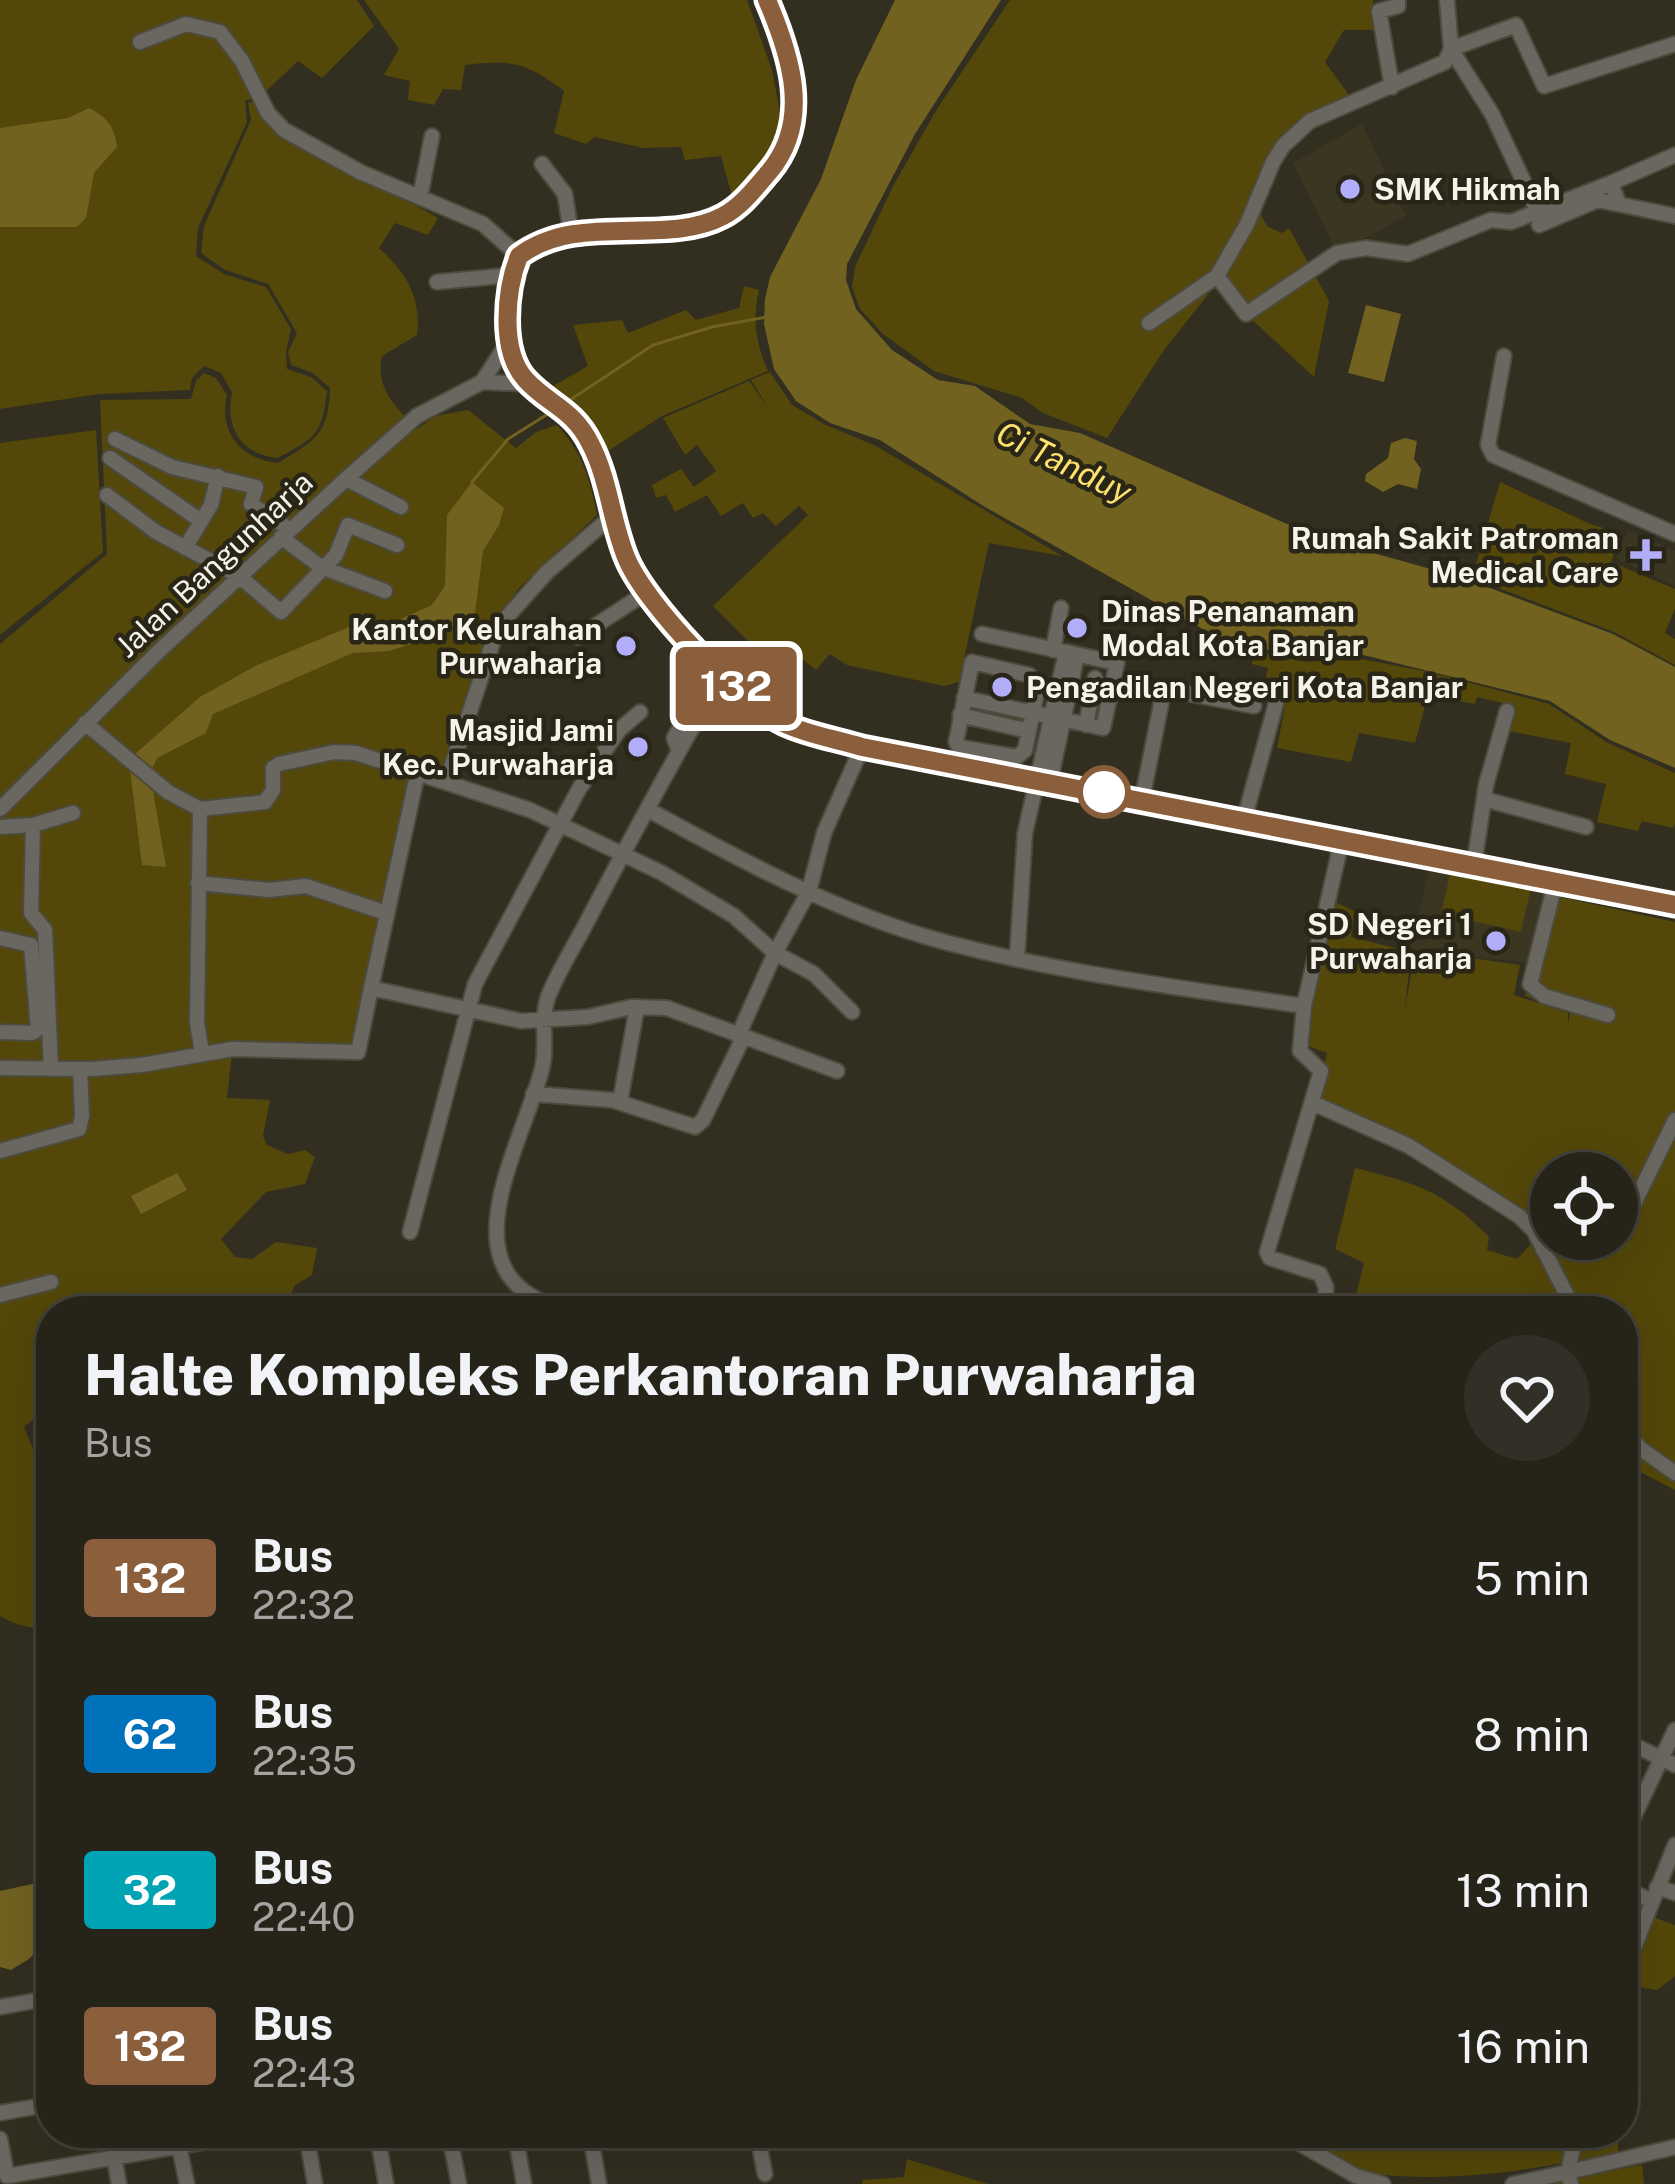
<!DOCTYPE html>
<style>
:root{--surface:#262319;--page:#322f26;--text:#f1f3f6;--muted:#a4a4a2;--line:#424038}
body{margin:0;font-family:"Public Sans",sans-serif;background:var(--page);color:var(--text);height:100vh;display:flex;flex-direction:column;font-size:45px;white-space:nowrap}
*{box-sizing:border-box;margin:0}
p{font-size:39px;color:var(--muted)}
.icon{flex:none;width:66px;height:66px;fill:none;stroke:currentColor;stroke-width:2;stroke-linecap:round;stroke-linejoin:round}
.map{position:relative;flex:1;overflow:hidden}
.panel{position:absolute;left:36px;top:1296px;width:1602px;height:852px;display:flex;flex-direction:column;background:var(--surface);border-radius:48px;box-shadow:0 12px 48px #0002,0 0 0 3px var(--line)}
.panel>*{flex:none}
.badge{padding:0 24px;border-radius:9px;font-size:42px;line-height:78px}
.controls{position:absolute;left:1530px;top:1152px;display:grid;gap:24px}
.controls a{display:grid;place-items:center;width:108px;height:108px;border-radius:50%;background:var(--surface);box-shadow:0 12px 48px #0002,0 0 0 3px var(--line);font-size:60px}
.map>.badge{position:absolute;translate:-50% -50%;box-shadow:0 0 0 6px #fff}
.round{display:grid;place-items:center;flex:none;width:126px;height:126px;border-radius:63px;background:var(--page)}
.headline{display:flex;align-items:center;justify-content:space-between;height:204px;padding:0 48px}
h1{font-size:57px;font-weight:800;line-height:90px}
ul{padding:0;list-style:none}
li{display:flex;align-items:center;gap:36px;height:156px;padding:0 48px}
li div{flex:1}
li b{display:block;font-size:45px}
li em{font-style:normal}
li .badge{min-width:132px;font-weight:700;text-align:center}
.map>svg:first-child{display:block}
</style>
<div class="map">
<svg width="1675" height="2184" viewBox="0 0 1675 2184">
<rect width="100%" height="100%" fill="#322f21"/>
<path fill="#3b3621" d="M1362,124L1406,216L1337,253L1293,163Z
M1628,530L1675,551V586L1616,559Z
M1430,865L1553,886L1532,963L1431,952L1427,967L1408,964Z"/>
<path fill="#534709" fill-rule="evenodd" d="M0,0H357L374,26L322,78L298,61L262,95L245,101L247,122L198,228L196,256L224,274L266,287L291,329L286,352L287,369L311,377L327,391C322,434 316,438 277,458C240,454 225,427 232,392L221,373L204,366L192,378L190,390L99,394L0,409Z
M364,0H747L772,70L783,128L757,170L732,196L721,156L685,160L681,147L643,148L595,137L586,144L554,133L564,91C527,63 511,59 465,65L461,90L443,89L434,105L408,100L410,81L384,75L399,49Z
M1010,0H1373L1374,30H1344L1325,62L1359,109C1282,130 1290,146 1260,214L1268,227L1282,233L1289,228L1329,301L1314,377L1249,317L1221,278L1164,350L1107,438L1043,413L1022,398L934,371L883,334L860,309L852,287L855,267L893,186L937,109Z
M248,102L258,104L266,120L438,218L428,235L395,223L379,248C406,272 422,299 417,335L382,356C375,389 396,407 417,429L435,416L468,410L516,448L536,432L557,425C583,453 590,479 597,515L519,588L490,628L444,775L417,765L386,886L356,1048L175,1054L98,1064L0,1063V644L107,554L100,400L191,399L196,381L204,373L216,378L227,395C218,431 241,460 278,463C315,441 329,434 330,388L313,373L291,365L288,352L297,333L268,284L225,270L201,253L204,226L251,120Z
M744,286L759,290C752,320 756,343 768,371L662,416L608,451L587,422L551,387L588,366L573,325L622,320L628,333L686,310L696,320L739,308Z
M770,372L792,405L826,425L876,446L1062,556L989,543L959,682L944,686L847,665L830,654L816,670L785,645L769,662L713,606L808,515L799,506L776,526L763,513L753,518L743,503L721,516L707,495L675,512L666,495L656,498L652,485L681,469L694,487L716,471L697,445L685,455L663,418L749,381L769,409L751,380Z
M96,430L103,552L0,635V443Z
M1500,482L1590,524L1621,533L1611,562L1675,589V609L1665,633L1675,639V665L1614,632L1472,578Z
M1254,651L1306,662L1356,658L1429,672L1549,704L1608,743L1675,773V824L1673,828L1642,821L1638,831L1597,822L1606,784L1565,774L1571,743L1509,731L1515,706L1477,697L1475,704L1428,695L1415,743L1359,733L1351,762L1277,748L1287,695L1279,680L1266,677L1268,668L1252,664Z
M1451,870L1531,888L1521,932L1441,914Z
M1551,895L1675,922V1490L1623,1463V1446L1634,1433L1623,1414V1311H1581L1538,1229L1439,1157L1315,1099L1327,1053L1297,1042L1333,901L1354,911L1351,937L1411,952L1405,1008L1412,970L1424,971L1430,952L1520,965L1514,995L1568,1013V1024L1570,1012L1525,996ZM1551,1173H1617V1239H1551Z
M232,1054L227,1098L270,1100L263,1136L267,1145L288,1154L305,1150L315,1157L305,1184L266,1192L221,1239L235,1257L252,1259L276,1242L317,1248L312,1275L295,1285L290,1296L296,1311H51V1406L24,1427L51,1493V1626C32,1631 17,1625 0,1616V1073Z
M1355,1168C1416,1183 1444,1191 1489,1237L1487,1250L1517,1259L1532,1243L1565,1311H1352L1364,1263L1335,1249Z
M1653,1917L1675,1925V1976L1657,1990L1623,1984V1922L1647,1932Z
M1291,2133H1618V2152C1537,2170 1449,2184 1367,2173C1341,2165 1315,2146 1291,2133Z
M907,2159L988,2184H862L863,2180L904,2177Z
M1642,2165L1644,2184H1540Z"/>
<path fill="#716220" d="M895,0H1001L915,134L847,264L846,280L856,309L892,350L938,380L975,386L1030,424L1080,433L1317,537L1466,579L1613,634L1675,667V768L1610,740L1550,701L1351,652L1302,656L1226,642L985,507L880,440L830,423L796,401L774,369L764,324L765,299L770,277L821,179L856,80Z
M89,108C107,117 115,127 117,147L94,173L86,218L77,227H0V128L68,118Z
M1366,305L1401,314L1384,382L1348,373Z
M1405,438L1417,441L1414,459L1421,469L1417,489L1398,484L1383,492L1365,481L1366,474L1388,458L1391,443Z
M472,482L504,508L499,525L483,551L475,613L442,634L389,651L353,653L213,714L206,733L157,758L150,773L166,867L142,865L130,769L134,755L200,697L255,666L354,625H387L432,605L445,586L447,515Z
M177,1173L187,1190L141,1214L131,1196Z
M51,1880V1936L29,1959L11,1970L0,1967V1891Z"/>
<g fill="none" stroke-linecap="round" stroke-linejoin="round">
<path stroke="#716220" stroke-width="3" d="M564,404L653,345L712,327L767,317
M472,482L508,439L551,412"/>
<g stroke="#4d4b3d" stroke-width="18">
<path id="minor" d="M140,42L186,24L220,32L242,61L268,113L284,130L360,172L483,224L519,256
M1392,87L1379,11L1398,6V0
M542,164L565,194L571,234
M1611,183L1675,155
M420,197L432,136
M1538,212L1492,114L1451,49L1516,25L1544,86L1675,44
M1539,225L1598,200L1675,216
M1217,276L1246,314L1337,253L1366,248L1408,254L1491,220L1511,222L1611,183L1619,204
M437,282L513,275
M1149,323L1217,276L1247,224L1273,162L1283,146L1310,121L1445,62L1451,49L1447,0
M1504,356L1488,445L1493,455L1675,534
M482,382L529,384
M115,439L172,467L256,487L251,504L289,529
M110,458L201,521
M346,479L401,507
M107,495L156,532L239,576L281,612L336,555L348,525L397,545
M281,537L321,567L385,591
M185,548L211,505L218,476
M578,637L647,592
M1053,650L1061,608
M972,662L1029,675L1038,686L1025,750L1017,757L959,747L956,742Z
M964,698L1103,728L1117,663L982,634
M960,715L1029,731
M85,723L168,792L200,809
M1086,725L1095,678
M679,751L674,738L704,685L717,677
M447,780L498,627L547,572L612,516
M1050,782L1077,655
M1484,799L1586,827
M1142,800L1164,689L1254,706
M0,809L160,650L346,479L417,416L482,382L510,339
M200,809L265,802L273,790V768L279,764L334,752L356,753L530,810L662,873L734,916L775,953L814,974L852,1012
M200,809L197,1023L202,1052
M647,809C740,860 838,913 941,941C1059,973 1183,988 1304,1006
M1244,820L1278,696
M33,825L31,913L45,930L51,1069
M0,827L33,825L73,813
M1474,865L1486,785L1507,711
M1556,880L1530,984L1544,996L1608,1015
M198,883L269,890L306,886L386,913
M0,938L31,945L38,1029L32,1033L0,1032
M1017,958L1025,833L1066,652
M371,988L418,771
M738,1036L775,953L809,891L824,833L862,747
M0,1068L92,1069L142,1065L232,1049L358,1052L371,988L521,1021L588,1017L631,1007L667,1008L837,1071
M533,1094L612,1100L695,1127L703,1120L743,1038
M620,1102L637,1007
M1313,1103L1409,1146L1519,1216L1534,1231L1575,1311
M0,1151L79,1129L82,1116L80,1069
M1617,1224L1629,1214L1675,1120
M410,1232L475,984L579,789L619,730L640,712
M1543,1250L1580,1239
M0,1295L51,1282
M572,1311C437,1283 520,1151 542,1069C548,1045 540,1020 548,997C559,969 577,942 590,916C630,840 670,765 713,692V682
M1325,1311L1326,1287L1320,1274L1270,1258L1267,1252L1321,1071L1300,1051L1304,1006L1342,839
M1623,1428L1641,1449L1675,1473
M1623,1740L1675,1765
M1623,1839L1675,1730
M1623,1887L1651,1901
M1657,1887L1675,1893
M1623,1975L1675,1845
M0,2007L51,1998
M0,2113L51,2104
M146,2133L149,2151
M306,2133L315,2184
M377,2133L386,2184
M449,2133L459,2184
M515,2133L524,2184
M590,2133L599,2184
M757,2133L765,2174
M1281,2133L1356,2176L1383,2184
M0,2139L7,2176L256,2133
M179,2146L187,2184
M114,2157L119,2184
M1513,2184L1568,2172L1576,2133
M1571,2184L1568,2172L1675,2147"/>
</g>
<g stroke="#4d4b3d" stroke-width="22">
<path id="highway" d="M767,0C774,17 778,35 783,52C801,114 799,136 757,186C741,205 721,220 697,225C638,236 569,218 519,256C506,289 499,352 526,380C548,405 573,409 590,443C609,479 611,520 626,557C644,603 738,702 783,723C808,734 836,739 862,747L1675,905"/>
</g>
<use href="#minor" stroke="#696760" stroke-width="14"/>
<use href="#highway" stroke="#b9b5a3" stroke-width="18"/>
</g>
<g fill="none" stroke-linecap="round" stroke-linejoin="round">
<g stroke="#fff" stroke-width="27">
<path id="line" d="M767,0C791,56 812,121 769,172C755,188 742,206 723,216C665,247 579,211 519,256C506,289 499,351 526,380C549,405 573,409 590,443C609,479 611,520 626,557C644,603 739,702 783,723C808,735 836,739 862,747L1675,905"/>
</g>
<use href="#line" stroke="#8b5e3c" stroke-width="18"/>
</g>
<g fill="#b2adf9" stroke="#292517" stroke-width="4.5">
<circle cx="1350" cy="189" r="12"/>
<path d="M1640 537h12v12h12v12h-12v12h-12v-12h-12v-12h12z"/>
<circle cx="1077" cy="628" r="12"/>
<circle cx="626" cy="646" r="12"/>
<circle cx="1002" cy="687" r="12"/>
<circle cx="638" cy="747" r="12"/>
<circle cx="1496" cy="941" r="12"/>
</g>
<circle fill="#fff" stroke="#8b5e3c" stroke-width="6" cx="1104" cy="792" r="24"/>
<g text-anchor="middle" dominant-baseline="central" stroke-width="9" stroke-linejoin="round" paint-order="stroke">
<g font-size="30" font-weight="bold" fill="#f6f4ea" stroke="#292517" text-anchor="end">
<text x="1374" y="189" text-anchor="start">SMK Hikmah</text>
<text x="1619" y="538">Rumah Sakit Patroman<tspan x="1619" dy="34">Medical Care</tspan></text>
<text x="1101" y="611" text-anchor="start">Dinas Penanaman<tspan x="1101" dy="34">Modal Kota Banjar</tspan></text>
<text x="602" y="629">Kantor Kelurahan<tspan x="602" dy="34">Purwaharja</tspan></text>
<text x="1026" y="687" text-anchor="start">Pengadilan Negeri Kota Banjar</text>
<text x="614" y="730">Masjid Jami<tspan x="614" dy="34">Kec. Purwaharja</tspan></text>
<text x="1472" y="924">SD Negeri 1<tspan x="1472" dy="34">Purwaharja</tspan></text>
</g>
<g font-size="30" fill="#f6f4ea" stroke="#292517">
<text transform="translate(214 564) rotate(-43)">Jalan Bangunharja</text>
</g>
<g font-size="33" font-style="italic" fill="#fce16d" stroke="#292517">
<text transform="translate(1064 462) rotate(26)">Ci Tanduy</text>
</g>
</g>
</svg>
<div class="controls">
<a><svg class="icon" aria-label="locate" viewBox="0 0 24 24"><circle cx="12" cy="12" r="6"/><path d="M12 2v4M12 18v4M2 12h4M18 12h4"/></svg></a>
</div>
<b class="badge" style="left:736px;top:686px;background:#8b5e3c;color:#fff">132</b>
<section class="panel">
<div class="headline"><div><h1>Halte Kompleks Perkantoran Purwaharja</h1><p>Bus</p></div><a class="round"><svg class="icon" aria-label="heart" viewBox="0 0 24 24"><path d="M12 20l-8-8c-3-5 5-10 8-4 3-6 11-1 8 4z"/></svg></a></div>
<ul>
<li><span class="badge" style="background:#8b5e3c;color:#fff">132</span><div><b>Bus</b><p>22:32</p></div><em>5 min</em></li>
<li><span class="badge" style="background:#0072bc;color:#fff">62</span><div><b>Bus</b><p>22:35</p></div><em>8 min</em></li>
<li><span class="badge" style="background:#00a3b4;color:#fff">32</span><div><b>Bus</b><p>22:40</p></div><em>13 min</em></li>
<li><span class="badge" style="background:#8b5e3c;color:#fff">132</span><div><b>Bus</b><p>22:43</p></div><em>16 min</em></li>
</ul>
</section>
</div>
